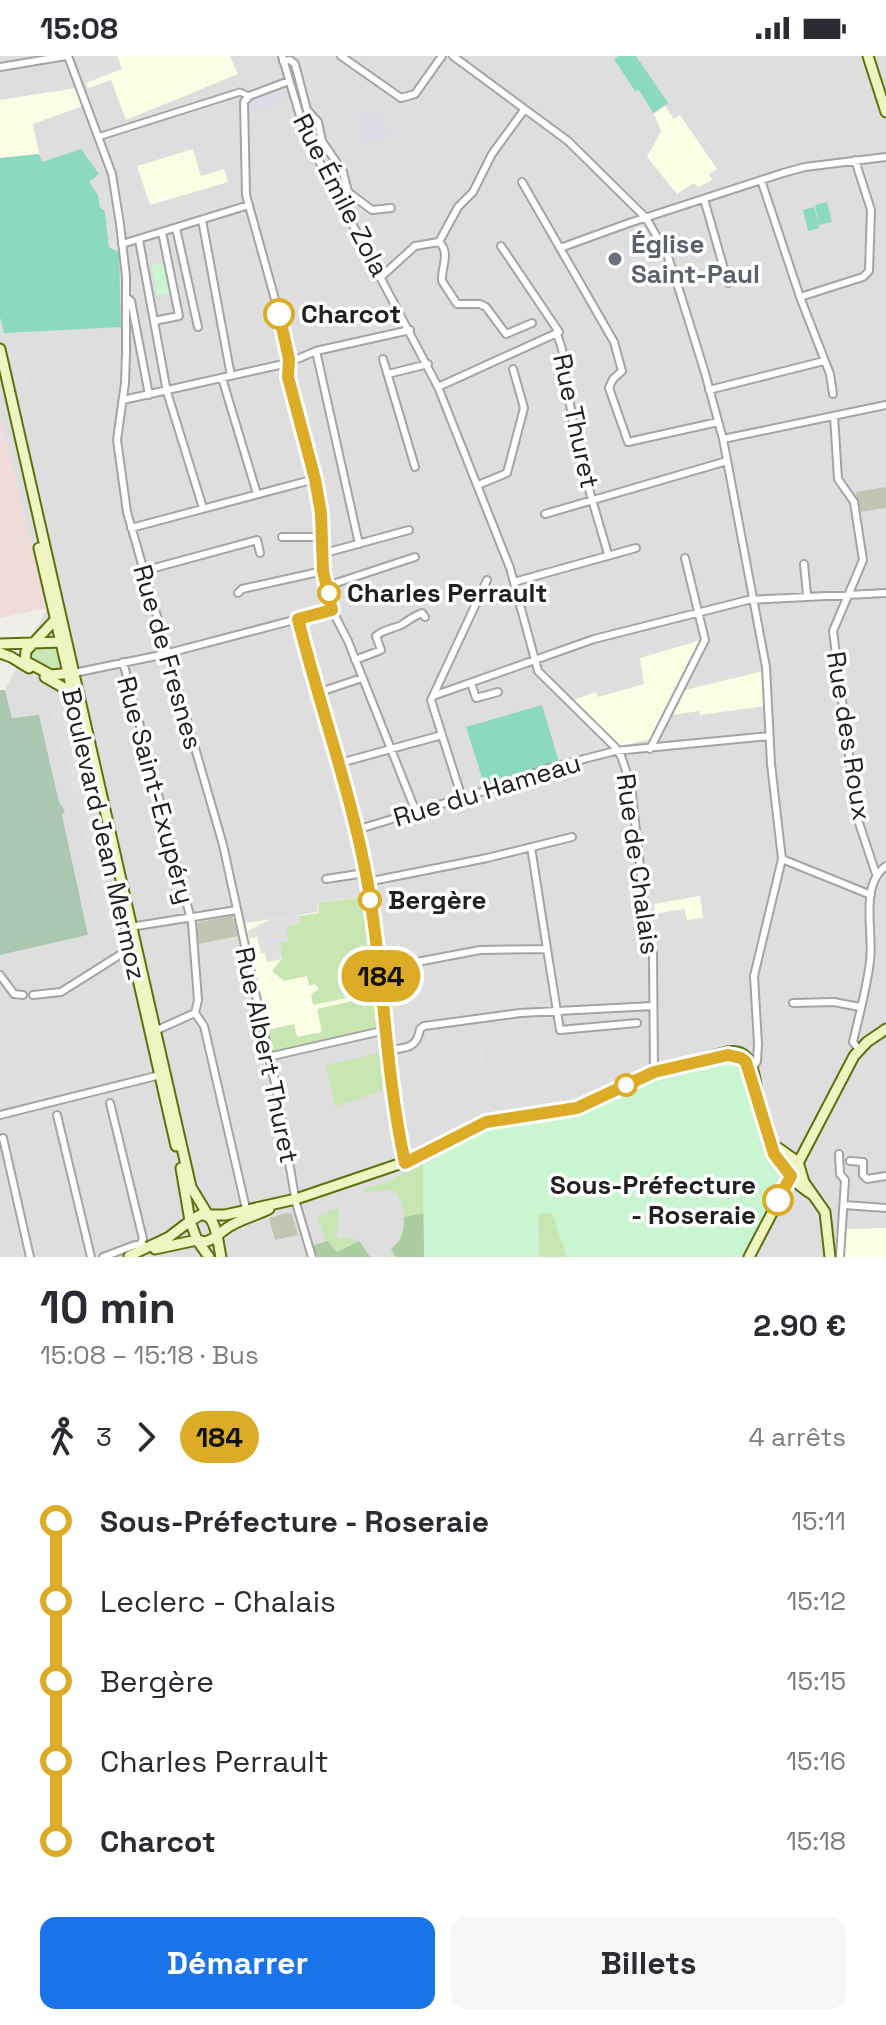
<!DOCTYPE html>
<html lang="fr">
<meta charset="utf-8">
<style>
:root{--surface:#fff;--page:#f7f7f7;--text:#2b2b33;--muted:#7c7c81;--accent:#1a73e8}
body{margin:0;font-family:"Space Grotesk",sans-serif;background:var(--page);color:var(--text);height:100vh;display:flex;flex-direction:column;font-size:30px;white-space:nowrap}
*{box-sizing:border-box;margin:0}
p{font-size:26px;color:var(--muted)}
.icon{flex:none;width:44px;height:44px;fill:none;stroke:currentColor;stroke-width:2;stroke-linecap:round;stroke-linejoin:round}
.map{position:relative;height:1201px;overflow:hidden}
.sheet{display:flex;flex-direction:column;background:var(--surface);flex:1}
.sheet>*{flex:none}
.badge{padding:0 16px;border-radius:26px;font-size:28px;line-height:52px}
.map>.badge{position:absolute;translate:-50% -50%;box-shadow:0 0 0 4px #fff}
.legs{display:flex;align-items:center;gap:12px;height:88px;padding:0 40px;font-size:26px}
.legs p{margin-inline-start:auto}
.head{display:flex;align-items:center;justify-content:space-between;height:136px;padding:0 40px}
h1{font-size:44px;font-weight:700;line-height:60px}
.button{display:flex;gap:16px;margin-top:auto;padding:16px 40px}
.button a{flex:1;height:92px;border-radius:16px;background:var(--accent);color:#fff;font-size:32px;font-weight:700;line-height:92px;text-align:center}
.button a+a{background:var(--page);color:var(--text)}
ul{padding:0 40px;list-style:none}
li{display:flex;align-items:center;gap:28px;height:80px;font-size:30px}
li i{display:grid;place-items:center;width:12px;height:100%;margin:0 10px;background:currentColor}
li i::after{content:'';width:20px;height:20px;margin:-10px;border:6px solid;border-radius:50%;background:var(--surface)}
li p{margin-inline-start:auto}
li:first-child i{background:linear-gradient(#0000 50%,currentColor 0)}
li:last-child i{background:linear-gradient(currentColor 50%,#0000 0)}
.status{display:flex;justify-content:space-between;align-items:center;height:56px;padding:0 40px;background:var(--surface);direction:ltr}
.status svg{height:22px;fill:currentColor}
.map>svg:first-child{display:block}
</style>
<div class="status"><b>15:08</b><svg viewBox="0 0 49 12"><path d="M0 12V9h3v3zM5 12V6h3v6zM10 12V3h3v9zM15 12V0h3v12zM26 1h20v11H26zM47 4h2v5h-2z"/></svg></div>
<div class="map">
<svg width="886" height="1201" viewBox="0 0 886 1201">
<rect width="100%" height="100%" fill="#f0eee8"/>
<path fill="#dedede" d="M0,0H886V1201H0V899L88,879L62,759L65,755L59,746L39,659L12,662L5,634L47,552L0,359Z"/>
<path fill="#efdcd9" d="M0,359L47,552L0,562Z"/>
<path fill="#fbfde4" d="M77,0H230L238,18L126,64L111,24L88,32Z
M76,32L83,50L33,68L39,98L0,102V44Z
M665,50L674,63L680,59L717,113L709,118L712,124L699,131L694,127L677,138L647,101L661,75L654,58Z
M193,93L201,120L224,113L228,126L150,149L137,110Z
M701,584L651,683L620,690L573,644L596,636L598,641L644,628L640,602Z
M763,615L765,650L700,659L699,655L673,659L685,634Z
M366,840L383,971L273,999L245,867L318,856L317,847Z
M700,840L703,862L687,864L684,853L655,858L654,848Z
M886,1172V1201H842L843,1173Z"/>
<path fill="#c3c4b4" d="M886,431V452L859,456L856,436Z
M232,860L239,880L197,888L196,869L199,866Z
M287,1157L292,1158L298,1179L275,1184L269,1162Z"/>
<path fill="#c7e6b2" d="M38,589H56L61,616L58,617L31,607L28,597Z
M363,841L376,936L313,949L311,938L319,933L315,928L309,930L307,920L284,925L272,915L282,903L279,887L286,871L300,867L299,860L319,857L318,847Z
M379,939L381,972L274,998L268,974L294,968L297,981L322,976L317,953Z
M385,996L389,1032L335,1051L326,1009Z
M423,1108L424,1201H389L394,1198L391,1193C410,1177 407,1153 394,1134L364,1136L363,1133L384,1127Z
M339,1151L337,1183L354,1182L370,1201H316L312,1190L326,1185L317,1160Z
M553,1157L567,1201H539L538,1158Z"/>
<path fill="#a9cca0" d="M425,1157V1201H396L391,1193C403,1183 404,1176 404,1161Z
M327,1185L337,1196L359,1185L370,1201H316L312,1190Z"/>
<path fill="#abc7b2" d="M0,634H5L12,662L39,659L59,746L65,755L62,759L88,879L0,899Z"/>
<path fill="#c9f6d1" d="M165,206L171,237L157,240L152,210Z
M730,1002L740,1005L746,1015L764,1084L781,1125L744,1201H567L552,1157L538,1158L539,1201H424L423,1108L428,1107L446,1096L447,1091L487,1070L580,1054L649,1023Z"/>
<path fill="#8cd9c2" d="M619,0H636L668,47L653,57L639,34L635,35L614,3Z
M81,93L99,118L89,126L98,139L100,151L105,155L109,191L119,196L121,271L4,277L0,261V102L39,98L42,106Z
M827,146L832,166L819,169V172L808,175L803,154L814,151L819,168L815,149Z
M542,649L559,706L485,731L466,671Z"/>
<path fill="#e0e0e0" d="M77,0H117L122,13L86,27Z
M323,0L325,12L320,13L323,28L320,35L308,37L299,2Z
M98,134H110L119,196L109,191L105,155L100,151Z
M175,158L178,167L129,181L128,179L127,173Z
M10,298L15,299L16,305L26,304L29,331L19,342Z
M780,319L784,336L759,341L749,326Z
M58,637L69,651L79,694L73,700L81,701L89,737L84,743L86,755L94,757L101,793L96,796L102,797L104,803L118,867L100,871L84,800L91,798L88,796L83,773L76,766L70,736L71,727L67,705L70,703L68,700L62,701L47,638Z
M592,675L607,690L605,694L559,706L554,688Z
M299,859L301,867L287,871L288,885L280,887L282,903L267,906L265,897H261L257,881L249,882L248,875L271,863Z
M439,974H443L444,979L445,975H449L450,980L453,978L457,981L481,977L479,982H483L480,985L483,988L485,1014L483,1017L486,1022L488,1054L480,1055L477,993L467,986L447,989L446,982L444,987H440L439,983L438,987L427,988L425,976L436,975L439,980Z
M63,1022L73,1037L16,1052Z"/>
<path fill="#dddce6" d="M280,30L286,45L246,58L248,45Z
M373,55H380L383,76L395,74V76L390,78L391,82L363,88L359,63L355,64L354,61L363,59L364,57L372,58Z"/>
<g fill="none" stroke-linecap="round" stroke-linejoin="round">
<g stroke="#a4a4a4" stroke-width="9">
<path id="pedestrian" d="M101,80L240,36L249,40"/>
</g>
<g stroke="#a4a4a4" stroke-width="10">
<path id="minor" d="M68,0L112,118L120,168L126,220V297L125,327L117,384L127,456L223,789L278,1041L296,1147L312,1201
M282,0L306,80L438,331L510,512L538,615L615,691L621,700L631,729L645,857L653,898L654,1016
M341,0L401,42L415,38L442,0
M453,0L568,85L646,162L667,198L676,224L705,317L723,383L766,611L771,708L782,803L754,920L758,988L757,1005L753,1012
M283,5L290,4L295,8L307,54L318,66L322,85L343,116L348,136L372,154L391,152
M0,11L66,0
M289,25L249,40L244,46L246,139L283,272L289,303L288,321L315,423L321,457L323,515L332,554L348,585L416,756
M761,124L800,241L830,318L833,338
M522,126L614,286L622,315L613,323L609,332L628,386L718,366
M704,143L728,227
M202,164L231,320
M176,172L198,271
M139,184L167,336L203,452
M439,186C451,197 441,211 442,225L457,248H480L486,251L506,278L532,267
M122,188L249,149
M560,192L629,167L783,117L805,111L886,101
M382,220L415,190L439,186L458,151L473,136L492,98L524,54
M126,241L131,245L149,339
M800,241L863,221L869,215L871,154L855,104
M154,265L179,260L162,176
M557,278L562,293L576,389L608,498
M316,295L359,488
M383,303L415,411
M388,318L428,308
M222,322L257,438
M438,331L559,276L501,190
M709,334L824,305
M123,344L288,307L316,295L410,274
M834,360L838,423L854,446L863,504L833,575L857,761L876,818
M723,383L886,349
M478,429L507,417L524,352L513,313
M545,458L727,405
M131,472L315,423
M282,481H321
M321,498L409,474
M804,508L807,539
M143,515L257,484L260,497
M514,526L636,492
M327,530L415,501
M238,537L242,533L323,515
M298,563L341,711L367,826L380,913L391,1030L405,1107
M355,604L381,594L376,580C384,573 394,573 403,568C410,563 414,560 422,557L425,561
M123,606L192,867L198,944L195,957L204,970L247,1157
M74,617L161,599L332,554
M471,627L476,642L498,636
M320,636L362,622
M433,640L487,524
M442,679L462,742
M650,693L705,584L685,502
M340,707L442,679L431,644L433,640L594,583L748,544L886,537
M356,774L491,733L549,712L615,695L769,680
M531,791L547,893
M782,803L871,839
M326,823L365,817
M367,826L487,802L572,781
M130,871L237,854
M380,913L480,894L547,893L560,974L637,967
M0,919L14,938L23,939
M33,939L61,936L126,895H132
M793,947L834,946L860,951
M157,974L195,957
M389,994C407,992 417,992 420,973L424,970L520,957L653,950
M859,994L853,986C859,959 867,932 870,905C874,877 859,829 886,810
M268,1001L386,974
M110,1047L143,1183L141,1187
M0,1059L164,1018
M57,1059L91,1201
M3,1082L30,1201
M839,1098L840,1118L845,1124L840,1201
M850,1105L863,1106V1119L867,1123L886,1120
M844,1149L886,1152
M103,1201L135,1189H143"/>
</g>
<g stroke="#5d710e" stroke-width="13">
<path id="secondary" d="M868,0L886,56
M0,293L191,1131L208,1159H225L296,1143L414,1103L491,1065L577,1052L647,1018L727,996C752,992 754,1016 757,1035
M39,492L72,634
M55,564L26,595L25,605L51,619L72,617
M0,588L63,586
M0,597L11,601L29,612
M45,621L73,637
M118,835L176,1090
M755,1030C770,1076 767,1110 813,1139
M771,1087L798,1106
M798,1106L804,1126L825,1156L830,1201
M155,1193L197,1184L209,1201
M129,1200L169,1181L190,1165L181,1112
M221,1201C218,1188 218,1173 210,1162L202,1158L190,1165L197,1184C203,1185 204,1187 210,1184C218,1180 224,1173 232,1169C244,1162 257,1159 269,1153
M749,1201L854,1000L867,986L886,973"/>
</g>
<use href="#pedestrian" stroke="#fff" stroke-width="5"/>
<use href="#minor" stroke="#fff" stroke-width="6"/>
<use href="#secondary" stroke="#eef5c1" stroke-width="9"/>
</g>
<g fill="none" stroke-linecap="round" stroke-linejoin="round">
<g stroke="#fff" stroke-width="18">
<path id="line-1" d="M279,258L289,303L288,321L315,423L321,457L323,515L332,554L298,563C320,652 352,738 368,829C384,921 385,1015 405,1107L486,1066L577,1052L654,1016L728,999L741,1002L746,1006L774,1098L791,1120L778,1144"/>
</g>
<use href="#line-1" stroke="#dcac27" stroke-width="12"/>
</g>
<circle fill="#6b7280" stroke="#fff" stroke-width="3" cx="615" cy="203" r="8"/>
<g fill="#fff" stroke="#dcac27" stroke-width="4">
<circle cx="279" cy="258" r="14"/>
<circle cx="329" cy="537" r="10"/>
<circle cx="370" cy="844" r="10"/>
<circle cx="626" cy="1029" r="10"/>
<circle cx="778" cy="1144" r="14"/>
</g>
<g text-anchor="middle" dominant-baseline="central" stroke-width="7" stroke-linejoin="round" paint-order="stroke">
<g font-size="26" fill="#202020" stroke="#fff">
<text transform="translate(341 139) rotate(63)">Rue Émile Zola</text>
<text transform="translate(576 365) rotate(78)">Rue Thuret</text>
<text transform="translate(168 601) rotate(74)">Rue de Fresnes</text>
<text transform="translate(849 680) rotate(81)">Rue des Roux</text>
<text transform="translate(156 734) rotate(75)">Rue Saint-Exupéry</text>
<text transform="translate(487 734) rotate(-17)">Rue du Hameau</text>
<text transform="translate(104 778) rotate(77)">Boulevard Jean Mermoz</text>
<text transform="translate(638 808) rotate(82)">Rue de Chalais</text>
<text transform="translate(267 999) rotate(78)">Rue Albert Thuret</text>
</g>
<g font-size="26" font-weight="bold" fill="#5b616d" stroke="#fff" text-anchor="start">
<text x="631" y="188">Église<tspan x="631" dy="30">Saint-Paul</tspan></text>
</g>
<g font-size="26" font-weight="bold" fill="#202020" stroke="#fff" text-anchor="start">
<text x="301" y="258">Charcot</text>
<text x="347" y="537">Charles Perrault</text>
<text x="388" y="844">Bergère</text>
<text x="756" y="1129" text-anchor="end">Sous-Préfecture<tspan x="756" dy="30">- Roseraie</tspan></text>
</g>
</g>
</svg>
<b class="badge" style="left:381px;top:920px;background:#dcac27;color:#111">184</b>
</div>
<section class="sheet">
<div class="head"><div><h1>10 min</h1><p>15:08 – 15:18 · Bus</p></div><b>2.90 €</b></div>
<div class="legs"><svg class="icon" aria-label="walk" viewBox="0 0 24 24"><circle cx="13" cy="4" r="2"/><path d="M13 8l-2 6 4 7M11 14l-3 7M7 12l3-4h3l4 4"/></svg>3<svg class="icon" aria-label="forward" viewBox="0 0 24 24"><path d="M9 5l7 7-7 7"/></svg><b class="badge" style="background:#dcac27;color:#111">184</b><p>4 arrêts</p></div>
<ul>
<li><i style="color:#dcac27"></i><b>Sous-Préfecture - Roseraie</b><p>15:11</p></li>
<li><i style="color:#dcac27"></i><span>Leclerc - Chalais</span><p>15:12</p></li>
<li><i style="color:#dcac27"></i><span>Bergère</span><p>15:15</p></li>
<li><i style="color:#dcac27"></i><span>Charles Perrault</span><p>15:16</p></li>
<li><i style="color:#dcac27"></i><b>Charcot</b><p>15:18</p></li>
</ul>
<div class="button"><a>Démarrer</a><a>Billets</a></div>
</section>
